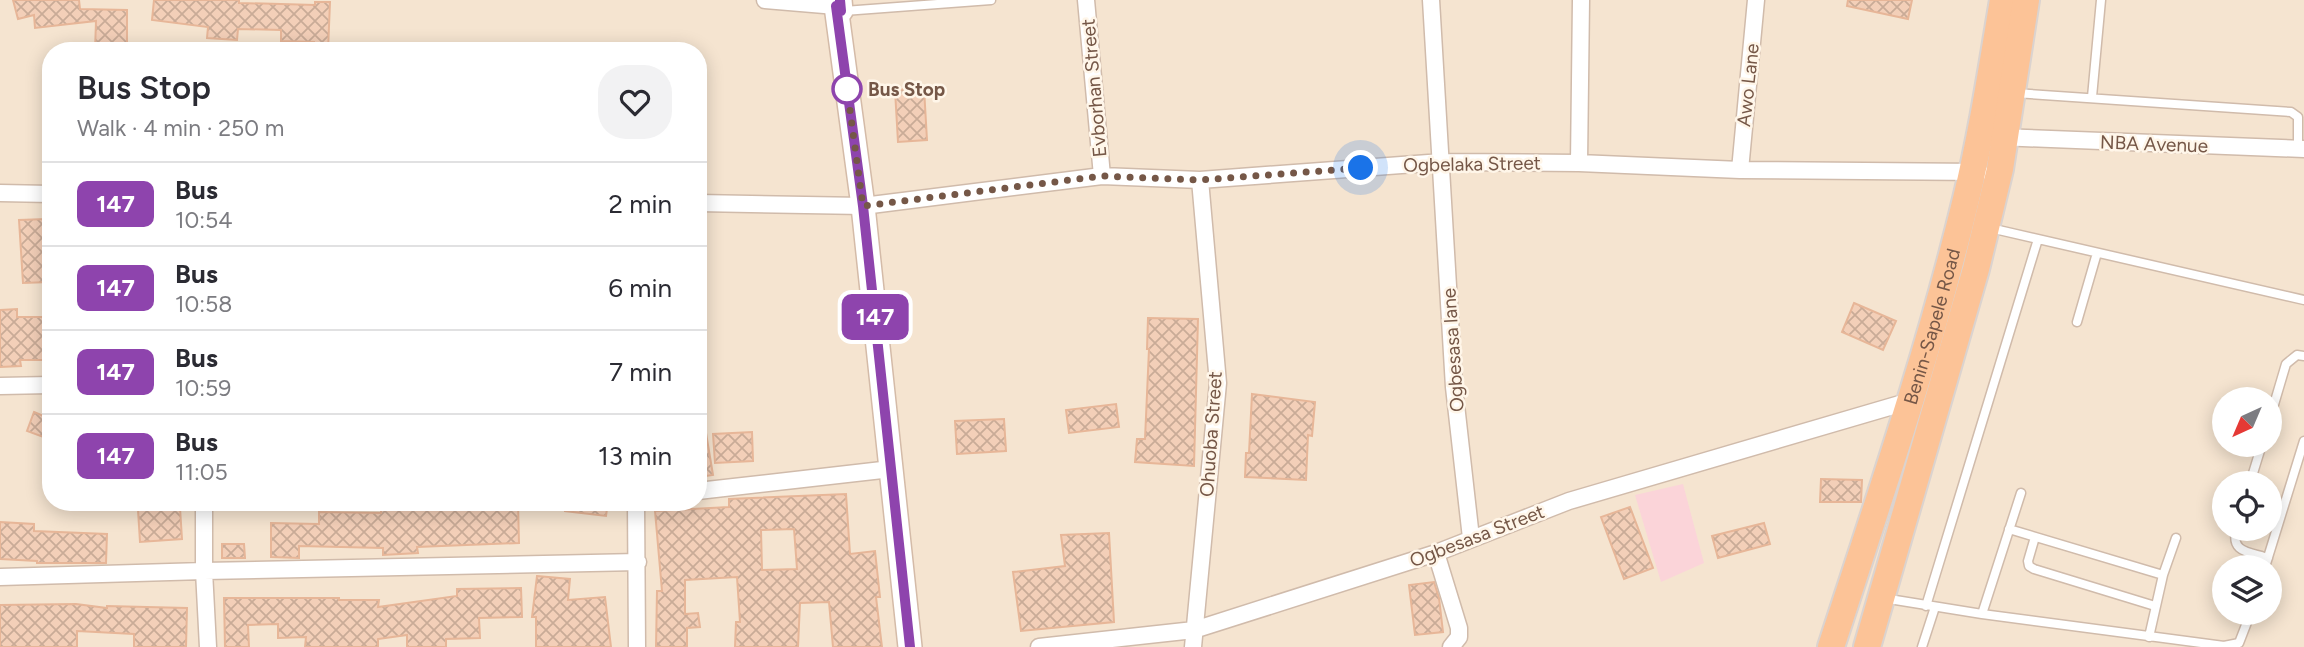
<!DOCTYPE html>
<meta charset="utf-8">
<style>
:root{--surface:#fff;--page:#f2f2f3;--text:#2b2b33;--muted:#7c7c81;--line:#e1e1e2}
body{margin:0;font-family:Figtree,sans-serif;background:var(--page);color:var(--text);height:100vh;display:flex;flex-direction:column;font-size:26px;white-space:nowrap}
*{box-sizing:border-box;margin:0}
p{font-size:23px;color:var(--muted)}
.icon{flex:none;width:38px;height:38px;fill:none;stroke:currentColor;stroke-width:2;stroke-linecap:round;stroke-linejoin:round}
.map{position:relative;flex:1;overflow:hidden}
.sheet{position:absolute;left:42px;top:42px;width:665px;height:469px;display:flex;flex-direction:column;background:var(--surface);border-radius:28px;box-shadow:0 4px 18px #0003}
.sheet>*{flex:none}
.badge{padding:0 14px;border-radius:10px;font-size:24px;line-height:46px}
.needle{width:46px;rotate:224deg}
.buttons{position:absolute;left:2212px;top:387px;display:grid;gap:14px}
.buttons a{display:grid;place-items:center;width:70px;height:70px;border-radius:50%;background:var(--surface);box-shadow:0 4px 18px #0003;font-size:35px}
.you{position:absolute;width:35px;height:35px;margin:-18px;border:5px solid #fff;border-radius:50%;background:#1a73e8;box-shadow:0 0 0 10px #1a73e833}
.map>.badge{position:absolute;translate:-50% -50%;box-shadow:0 0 0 4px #fff}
.round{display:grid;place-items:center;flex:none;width:74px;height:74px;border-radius:28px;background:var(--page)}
.head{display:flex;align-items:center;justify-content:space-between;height:119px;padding:0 35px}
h1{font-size:33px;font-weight:600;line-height:52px}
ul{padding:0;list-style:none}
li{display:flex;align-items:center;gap:21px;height:84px;padding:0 35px;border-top:2px solid var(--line)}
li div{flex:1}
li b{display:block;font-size:26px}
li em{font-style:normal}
li .badge{min-width:77px;font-weight:700;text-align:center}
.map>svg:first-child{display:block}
</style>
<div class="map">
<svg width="2304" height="647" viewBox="0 0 2304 647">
<defs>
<pattern id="building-cross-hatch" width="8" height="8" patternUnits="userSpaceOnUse" patternTransform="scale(1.75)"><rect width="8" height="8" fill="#f3cfb8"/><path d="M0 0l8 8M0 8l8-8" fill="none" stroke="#c9ab97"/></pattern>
</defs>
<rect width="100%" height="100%" fill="#fdf2e2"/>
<path fill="#f5e4d0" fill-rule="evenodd" d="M0,0H2304V647H0ZM51,51H698V502H51ZM2224,399H2270V444H2224ZM2224,483H2270V528H2224ZM2224,567H2270V612H2224Z"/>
<path fill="#fbd4d9" d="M1683,484L1704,563L1661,582L1635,495Z"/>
<path fill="url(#building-cross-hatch)" stroke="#e7b698" stroke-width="2" fill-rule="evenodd" d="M13,0H79L80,9L127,10V51H95L96,21L35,28L34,15L18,19Z
M154,0H239V3L281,4L315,5V2H330L328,51H314V42L281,41V30L238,29L237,40L207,38L208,27L152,20Z
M1848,0H1912L1908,19L1847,6Z
M924,88L927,140L898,142L895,90Z
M46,219L49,282L23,283L19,220Z
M1854,303L1896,321L1883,350L1842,332Z
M17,309V317H51V360H20L21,366L0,367V310Z
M1148,318L1198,319L1194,466L1135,462L1137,439H1145L1149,349H1147Z
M1252,394L1315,402L1312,436L1308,435L1306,480L1245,477L1246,453H1249Z
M1116,404L1119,427L1069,433L1066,410Z
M34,412L51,419L46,438L27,431Z
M1004,419L1006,451L957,454L955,421Z
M752,432L753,461L715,463L713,434Z
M706,433L713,475L698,477V434Z
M1821,479L1862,480L1861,502H1820Z
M846,494L850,554L875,551L880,597H876L882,647H833L829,602L800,603L798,647H735L736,622H740L737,577L685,580V614L698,613L700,627L687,628V647H656L657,591H662L655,511L729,507V499ZM794,529L797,569L762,570L761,530Z
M381,502H518L519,543L417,547L418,553L383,555V548L299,546V558L271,557V523L319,524V512L381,513Z
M565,502H608L606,516L565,511Z
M1630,507L1653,568L1624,579L1601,517Z
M180,508L182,539L140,542L138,510Z
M0,522L34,524V531L107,534L106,563H37V561L0,559Z
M1764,523L1770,544L1718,558L1712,536Z
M1109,533L1114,622L1021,631L1013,572L1065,566L1061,535Z
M222,544H244L245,558H222Z
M537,576L570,579L568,600L605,597L611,647H536V617H532Z
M1434,582L1439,598L1443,632L1415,635L1409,585Z
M521,588L522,617L479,618L480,638L446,639V647H407V635L378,639V647H305L306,637L278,638V624L248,625L249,647H225L224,598H339V600H379L378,607L457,596V589Z
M76,604L107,608V606L187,608L186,647H134V634L77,631V647H0V605Z"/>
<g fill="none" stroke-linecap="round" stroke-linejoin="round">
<g stroke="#d0bbab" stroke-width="11">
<path id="service" d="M844,11L991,0
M2015,93L2291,112L2298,117V149
M2092,97L2101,0
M1990,228L2304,300
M2077,322L2097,253
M2270,418L2286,364L2297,355L2304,356
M2250,483L2262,444
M2237,528C2229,553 2250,552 2268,558
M2009,529L2163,575
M2035,537L2028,561L2029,566L2034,569L2155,606
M2265,567L2304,441
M1883,598L1982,614L2224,646L2239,643L2251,612
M1926,606L2038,239
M1982,614L2021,493
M2149,637L2163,575L2176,538
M1922,647L1935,607"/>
</g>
<g stroke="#d0bbab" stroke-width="19">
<path id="minor" d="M765,0L836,6
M1086,0L1102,176
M1431,0L1454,387L1471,538
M1999,137L2304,149
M1579,163L1581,0
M1740,170L1756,0
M0,193L51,194
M698,203L863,206L1102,176L1200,180L1442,162L1579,163L1740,170L1980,172
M0,386L51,385
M698,491L891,469
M204,502V571L208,647
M636,502L637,647
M1436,553L1459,628V637L1451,647
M0,577L204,571L638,562
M1039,647L1194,630L1436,553L1569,501L1910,401
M1193,647L1218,383L1200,180"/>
</g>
<g stroke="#d4bba8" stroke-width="26">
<path id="secondary" d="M840,0L841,11L836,6L863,206L910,647"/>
</g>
<g stroke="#dbd3cf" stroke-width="30">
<g id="trunk">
<path id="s1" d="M1831,647C1879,499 1930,350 1966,199C1982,133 1992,66 2003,0"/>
<path d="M1867,647L1976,269L2000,169L2026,0"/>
</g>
</g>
<use href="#service" stroke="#fff" stroke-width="8"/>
<use href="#minor" stroke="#fff" stroke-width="16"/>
<use href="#secondary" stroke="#fff" stroke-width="23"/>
<use href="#trunk" stroke="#fcc397" stroke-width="26"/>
</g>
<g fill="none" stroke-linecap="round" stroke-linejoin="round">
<g stroke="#fff" stroke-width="16">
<path id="line" d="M840,0L841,11L836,6L863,206L910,647"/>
</g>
<use href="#line" stroke="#8e44ad" stroke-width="10"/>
<path stroke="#755747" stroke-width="7" stroke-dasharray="0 12.6" d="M847,89L846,81L863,206L1102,176L1200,180L1361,168"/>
</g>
<circle fill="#fff" stroke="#8e44ad" stroke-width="3.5" cx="847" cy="89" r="14"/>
<g text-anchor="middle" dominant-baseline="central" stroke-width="5" stroke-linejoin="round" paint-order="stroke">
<g font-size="19" fill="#755747" stroke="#fff6e9">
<text transform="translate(1748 85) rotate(-84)">Awo Lane</text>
<text transform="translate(1094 88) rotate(-95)">Evborhan Street</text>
<text transform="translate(2154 144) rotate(2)">NBA Avenue</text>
<text transform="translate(1472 164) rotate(-1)">Ogbelaka Street</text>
<text stroke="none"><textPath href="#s1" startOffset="336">Benin-Sapele Road</textPath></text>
<text transform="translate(1453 350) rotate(-94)">Ogbesasa lane</text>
<text transform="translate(1211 434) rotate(-86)">Ohuoba Street</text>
<text transform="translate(1477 536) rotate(-21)">Ogbesasa Street</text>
</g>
<g font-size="19" font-weight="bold" fill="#755747" stroke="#fff6e9" text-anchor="start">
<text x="868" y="89">Bus Stop</text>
</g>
</g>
</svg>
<div class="buttons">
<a><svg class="needle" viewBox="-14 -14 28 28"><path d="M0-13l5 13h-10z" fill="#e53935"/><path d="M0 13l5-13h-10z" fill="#7c7c81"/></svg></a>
<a><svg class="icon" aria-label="locate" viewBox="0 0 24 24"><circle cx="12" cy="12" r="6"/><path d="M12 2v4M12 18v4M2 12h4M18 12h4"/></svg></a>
<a><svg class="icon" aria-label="layers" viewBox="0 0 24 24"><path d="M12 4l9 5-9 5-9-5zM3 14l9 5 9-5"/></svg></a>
</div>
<div class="you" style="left:1361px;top:168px"></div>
<b class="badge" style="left:875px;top:317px;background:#8e44ad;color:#fff">147</b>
<section class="sheet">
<div class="head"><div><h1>Bus Stop</h1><p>Walk · 4 min · 250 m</p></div><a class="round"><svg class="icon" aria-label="heart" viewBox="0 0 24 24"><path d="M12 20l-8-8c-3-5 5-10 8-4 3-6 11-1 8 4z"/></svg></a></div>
<ul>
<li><span class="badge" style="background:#8e44ad;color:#fff">147</span><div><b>Bus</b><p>10:54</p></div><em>2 min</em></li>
<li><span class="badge" style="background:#8e44ad;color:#fff">147</span><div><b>Bus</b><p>10:58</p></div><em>6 min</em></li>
<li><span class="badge" style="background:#8e44ad;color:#fff">147</span><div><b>Bus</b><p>10:59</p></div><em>7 min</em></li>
<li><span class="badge" style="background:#8e44ad;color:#fff">147</span><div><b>Bus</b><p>11:05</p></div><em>13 min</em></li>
</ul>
</section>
</div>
